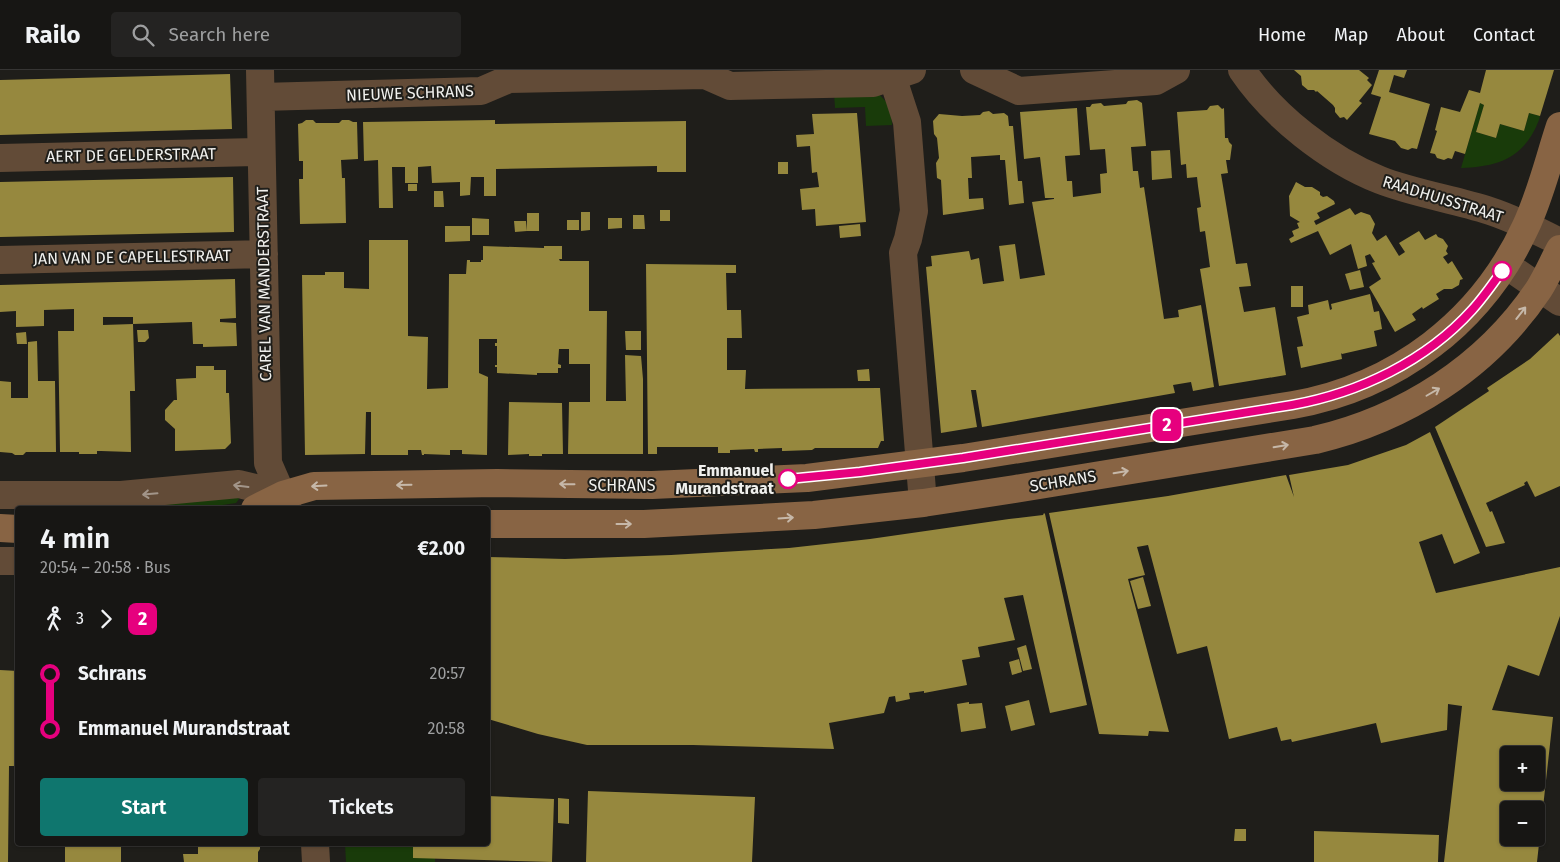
<!DOCTYPE html>
<meta charset="utf-8">
<style>
:root{--surface:#171614;--page:#242322;--text:#f1f3f6;--muted:#9e9fa0;--line:#363534;--accent:#0f766e}
body{margin:0;font-family:"Fira Sans",sans-serif;background:var(--page);color:var(--text);height:100vh;display:flex;flex-direction:column;font-size:19px;white-space:nowrap}
*{box-sizing:border-box;margin:0}
p{font-size:16px;color:var(--muted)}
.icon{flex:none;width:28px;height:28px;fill:none;stroke:currentColor;stroke-width:2;stroke-linecap:round;stroke-linejoin:round}
.map{position:relative;flex:1;overflow:hidden}
.side{position:absolute;left:15px;top:436px;width:475px;height:340px;display:flex;flex-direction:column;background:var(--surface);border-radius:5px;box-shadow:0 1px 4px #0004,0 0 0 1px var(--line)}
.side>*{flex:none}
.badge{padding:0 10px;border-radius:8px;font-size:18px;line-height:32px}
.fabs{position:absolute;left:1500px;top:676px;display:grid;gap:10px}
.fabs a{display:grid;place-items:center;width:45px;height:45px;border-radius:5px;background:var(--surface);box-shadow:0 1px 4px #0004,0 0 0 1px var(--line);font-size:25px}
.map>.badge{position:absolute;translate:-50% -50%;box-shadow:0 0 0 2px #fff}
.legs{display:flex;align-items:center;gap:8px;height:55px;padding:0 25px;font-size:16px}
.legs p{margin-inline-start:auto}
.summary{display:flex;align-items:center;justify-content:space-between;height:85px;padding:0 25px}
h1{font-size:28px;font-weight:600;line-height:38px}
.action{display:flex;gap:10px;margin-top:auto;padding:10px 25px}
.action a{flex:1;height:58px;border-radius:5px;background:var(--accent);color:#fff;font-size:20px;font-weight:600;line-height:58px;text-align:center}
.action a+a{background:var(--page);color:var(--text)}
ul{padding:0 25px;list-style:none}
li{display:flex;align-items:center;gap:18px;height:55px;font-size:19px}
li i{display:grid;place-items:center;width:8px;height:100%;margin:0 6px;background:currentColor}
li i::after{content:'';width:12px;height:12px;margin:-6px;border:4px solid;border-radius:50%;background:var(--surface)}
li p{margin-inline-start:auto}
li:first-child i{background:linear-gradient(#0000 50%,currentColor 0)}
li:last-child i{background:linear-gradient(currentColor 50%,#0000 0)}
header{display:flex;align-items:center;gap:30px;box-sizing:border-box;height:70px;padding:0 25px;background:var(--surface);border-bottom:1px solid var(--line)}
header strong{font-size:24px}
nav{display:flex;gap:28px;margin-inline-start:auto;font-size:18px}
.search{width:350px;height:45px;background:var(--page);display:flex;align-items:center;gap:12px;box-sizing:border-box;padding:0 18px;border-radius:5px;color:var(--muted);font-size:19px}
.map>svg:first-child{display:block}
</style>
<header>
<strong>Railo</strong>
<div class="search"><svg class="icon" aria-label="search" viewBox="0 0 24 24"><circle cx="10" cy="10" r="6"/><path d="M15 15l6 6"/></svg>Search here</div>
<nav><a>Home</a><a>Map</a><a>About</a><a>Contact</a></nav>
</header>
<div class="map">
<svg width="1560" height="792" viewBox="0 0 1560 792">
<rect width="100%" height="100%" fill="#1f1e1a"/>
<path fill="#193b0a" d="M876,21L891,37L892,55L866,56L865,37L835,38L834,23Z
M1480,33L1484,35L1476,62L1496,68L1500,54L1524,61L1529,43L1540,46L1539,50C1525,87 1499,97 1461,98Z
M237,424L239,429L236,433L196,439H130V435Z
M345,774H413V788H435V792H346Z"/>
<path fill="#96883e" fill-rule="evenodd" d="M1294,0H1359L1369,8L1367,10L1372,15L1359,31L1362,33L1347,50L1344,47L1340,48L1335,42V38L1333,35L1317,21L1316,22L1314,20H1308L1302,15L1301,6Z
M1379,0H1407L1404,8L1394,5L1389,22L1430,34L1417,79L1412,78L1408,80L1401,78L1395,71L1369,64L1381,27L1371,24Z
M1486,0H1554L1540,46L1529,43L1524,61L1500,54L1496,68L1476,62L1484,35L1480,33L1465,84L1455,81L1452,89L1448,88L1444,90L1437,88L1435,84L1430,83L1437,61L1435,60L1441,37L1460,42L1469,20L1480,23Z
M230,4L232,59L0,65V10Z
M1137,30L1142,33L1146,76L1131,77L1133,101H1138L1140,118L1144,117L1164,249L1179,247L1178,240L1201,235L1214,317L1193,321L1191,312L1173,315L1175,323L982,357L976,320H971L977,357L941,363L926,197L932,196L931,186L969,181L971,190L979,188L983,214L1004,211L999,176L1015,174L1020,209L1045,205L1032,132L1054,129V128H1045L1040,87L1024,89L1020,42L1077,38L1080,85L1065,86L1067,111H1072L1073,127L1101,123L1100,104L1107,103L1105,79L1090,80L1086,37H1090L1092,34L1101,33L1104,36L1126,34L1128,31Z
M1218,35L1222,39L1224,38L1225,68H1228L1229,72L1232,75L1230,90H1226L1228,103L1221,104L1236,194L1247,193L1251,216L1239,217L1244,242L1275,237L1286,305L1219,316L1200,199L1210,197L1205,161L1200,162L1197,138L1201,137L1198,116L1197,107L1187,108L1186,94L1181,95L1177,42L1207,40L1210,36Z
M989,41L993,44L1004,43L1008,46L1009,56H1013L1018,111H1022L1024,133L1009,135L1005,90H1000V85L971,87L972,108H968L969,129L983,128L984,139L943,145L941,110L937,108L936,93L939,88L937,68L934,64L933,51L939,44L962,46L980,45L983,42Z
M857,43L866,152L816,156L815,139L802,140L800,119L819,117L817,102L812,103L810,76L797,77L796,65L814,64L812,44Z
M306,50H313L316,53H339L342,50H349L353,52H357L358,89L341,90L342,108H345L346,153L300,154L299,109H303V91H299L298,54L302,53Z
M495,50V54L686,51V102H657V96L496,99V126H484V107H471L470,125L460,126V112L432,113L431,96L418,97V113H405V97H392L393,138H379L378,90L364,91L363,52Z
M1170,80L1172,108L1152,110L1151,81Z
M778,92H788V104H778Z
M233,107L234,162L0,167V112Z
M1296,112L1305,117H1312L1320,122V125L1323,127L1327,126L1334,131L1335,134L1317,143L1320,148L1314,151L1316,155L1350,138L1355,145L1361,142L1370,145L1375,154L1372,163L1377,171L1386,165L1399,186L1405,182L1399,173L1419,161L1425,170L1436,164L1438,167L1443,169L1448,176L1446,181L1448,184L1443,187L1448,194L1452,191L1463,209L1460,210L1459,215L1452,219H1444L1436,224L1439,229L1423,239L1422,237L1412,244L1416,250L1395,262L1369,217L1381,209L1372,193L1375,192L1370,184L1365,186L1367,196L1358,199L1351,174L1330,185L1318,161L1291,173L1289,169L1294,166L1292,161L1299,158L1297,153L1300,152L1290,146L1289,126Z
M408,114H417V121H408Z
M434,121H443L444,137H434Z
M660,140H670V151H660Z
M581,142H590V160L581,161Z
M527,143H539V161H527Z
M633,145H644L645,159H633Z
M472,148L489,149V165H472Z
M608,148H622V158L608,159Z
M567,150H579V160H567Z
M514,151H526L527,161L515,162Z
M860,154L861,166L840,168L839,156Z
M445,156H470V171L445,172Z
M369,170H408V266L428,267L427,319L448,318L449,204H466L467,190H470V192H481V190H483V176L544,178V176H562V189H559L560,191H589V241H607L606,331H626L625,285L641,286L643,309V384H568L569,332H590V294H569V279H559L558,294L561,295V298H558V303H537V305L497,303V297H495V295H497V276H495V273H497V269H479V303L488,307L487,385L462,384V380H450V385L424,384V385H422L421,380H408V385H371V342H366L365,384L305,385L302,205H325V202H344V218L369,219Z
M646,194L736,195V203H726L727,240H741L742,268H727V300H746L745,319L880,318L884,371H881L878,378H815L812,380L784,381H782V378L758,379V382H755L754,379L730,380V383H718V377H657V384H648Z
M1360,200L1364,217L1350,220L1345,204Z
M235,209L236,248L220,249V252L236,253L237,276L203,277V274H193L192,252L133,254V247H103V255L133,254L135,321H130L131,382L101,381H97V384H79V382H60L58,261H74V239L44,240V256L16,257V241L0,242V215Z
M1291,216H1303V237H1291Z
M1370,224L1374,242L1379,241L1382,259L1374,261L1377,276L1342,284L1341,283L1342,289L1301,298L1297,277L1303,276L1297,247L1309,244L1308,235L1328,230L1330,240L1332,239L1331,234Z
M137,260H148L149,268L145,272H138Z
M625,261H641V280H626Z
M26,262L27,274H17L16,263Z
M1558,263L1560,266V416L1535,427L1527,411L1524,413L1525,415L1486,433L1490,442L1492,441L1505,473L1486,477L1435,357L1489,321L1487,318L1530,289Z
M37,271L38,311H55L56,382H26L23,385H15L12,383L0,382V311L11,312V328H28V272Z
M196,296H214V300H226V323H229L231,373L225,379L175,381V359L165,350V340L174,330H177L176,309L196,308Z
M869,299L870,311H858L857,300Z
M509,332L562,333L563,384H542V386H529V384L508,385Z
M1430,362L1480,483L1454,494L1442,464L1419,472L1436,523L1560,497V546L1539,606L1508,595L1492,640L1553,647L1537,792H1444L1462,636L1448,634L1447,660L1381,673L1376,653L1292,672L1291,669L1281,671L1277,657L1229,669L1207,576L1177,584L1148,475L1137,477L1145,505L1128,509L1169,662L1149,661L1148,666L1099,664L1049,443L1168,426L1286,405L1294,427L1289,405L1348,395L1406,375ZM1509,685H1536V712H1509ZM1509,740H1536V768H1509Z
M1044,443L1045,444L1087,635L1050,643L1023,525L1004,528L1015,570L978,577L980,587L962,590L967,615L924,623V621L909,623L910,629L896,632L895,626L889,627L884,643L829,653L834,679L693,675H587L538,664L488,649V487L565,489L671,485L789,478L870,469L1009,449L1043,445Z
M1143,507L1151,536L1138,539L1130,511Z
M1026,575L1032,599L1023,601L1017,578Z
M1019,589L1022,602L1012,605L1009,592Z
M0,600L18,601V696H9L8,792H0Z
M1029,630L1035,655L1011,661L1005,636Z
M969,632V634L982,633L986,658L961,662L957,634Z
M588,721L755,727L752,792H586Z
M488,726L554,729L552,792L413,788V774H488Z
M558,728L569,729V754L558,753Z
M1235,759H1246V771H1234Z
M1314,761L1439,765L1438,792H1314Z
M65,774H121V792H65Z
M198,774H260V779L258,782V792H184L183,784H198Z"/>
<g fill="none" stroke-linecap="round" stroke-linejoin="round">
<path stroke="#624b37" stroke-width="28" d="M260,0L268,393L288,439
M890,0L907,52L914,141L908,169L903,183L923,433
M974,0L1019,21L1156,11L1176,0
M1242,0C1273,46 1329,90 1380,110C1416,124 1454,129 1490,141C1515,149 1537,161 1560,172
M261,27L481,21L509,9L705,5L730,16L873,13L912,0
M0,88L261,82
M0,190L264,184
M1506,195L1560,232
M0,425H121L239,414L283,425
M0,491H18
M315,774L316,792"/>
<path stroke="#886444" stroke-width="28" d="M255,439L283,425L314,416L497,413L652,415L807,408L963,388L1293,335C1396,317 1482,252 1526,156C1541,124 1549,89 1560,56
M488,454H644L814,445L923,433L1015,419L1315,370C1405,349 1487,297 1539,219C1547,206 1553,192 1560,179
M0,458L18,459"/>
</g>
<defs><path id="oneway-shaft" d="M-6 0H5M1.5-3L5.5 0L1.5 3" fill="none" stroke-width="1.6" stroke-linecap="round" stroke-linejoin="round" transform="scale(1.25)"/></defs>
<g stroke="#c6b8a9">
<use href="#oneway-shaft" transform="translate(1521 243) rotate(-52)"/>
<use href="#oneway-shaft" transform="translate(1433 322) rotate(-30)"/>
<use href="#oneway-shaft" transform="translate(1281 376) rotate(-9)"/>
<use href="#oneway-shaft" transform="translate(1121 402) rotate(-9)"/>
<use href="#oneway-shaft" transform="translate(567 414) rotate(-179)"/>
<use href="#oneway-shaft" transform="translate(404 415) rotate(179)"/>
<use href="#oneway-shaft" transform="translate(319 416) rotate(177)"/>
<use href="#oneway-shaft" transform="translate(786 448) rotate(-4)"/>
<use href="#oneway-shaft" transform="translate(624 454)"/>
</g>
<g stroke="#a29589">
<use href="#oneway-shaft" transform="translate(241 416) rotate(-173)"/>
<use href="#oneway-shaft" transform="translate(150 424) rotate(175)"/>
</g>
<g fill="none" stroke-linecap="round" stroke-linejoin="round">
<g stroke="#fff" stroke-width="11">
<path id="line-1" d="M788,409L860,402L963,388L1292,335C1359,323 1426,291 1472,240C1483,228 1492,215 1502,201"/>
</g>
<use href="#line-1" stroke="#e6007e" stroke-width="8"/>
</g>
<g fill="#fff" stroke="#e6007e" stroke-width="2.5">
<circle cx="1502" cy="201" r="9"/>
<circle cx="788" cy="409" r="9"/>
</g>
<g text-anchor="middle" dominant-baseline="central" stroke-width="4" stroke-linejoin="round" paint-order="stroke">
<g font-size="16" fill="#f0f0ed" stroke="#1f1e1a">
<text transform="translate(410 23) rotate(-2)">NIEUWE SCHRANS</text>
<text transform="translate(131 85) rotate(-1)">AERT DE GELDERSTRAAT</text>
<text transform="translate(1443 129) rotate(17)">RAADHUISSTRAAT</text>
<text transform="translate(132 187) rotate(-1)">JAN VAN DE CAPELLESTRAAT</text>
<text transform="translate(264 214) rotate(-91)">CAREL VAN MANDERSTRAAT</text>
<text transform="translate(1063 411) rotate(-9)">SCHRANS</text>
<text x="622" y="415">SCHRANS</text>
</g>
<g font-size="16" font-weight="bold" fill="#f0f0ed" stroke="#1f1e1a" text-anchor="end">
<text x="774" y="400">Emmanuel<tspan x="774" dy="18">Murandstraat</tspan></text>
</g>
</g>
</svg>
<div class="fabs">
<a>+</a>
<a>−</a>
</div>
<b class="badge" style="left:1167px;top:355px;background:#e6007e;color:#fff">2</b>
<section class="side">
<div class="summary"><div><h1>4 min</h1><p>20:54 – 20:58 · Bus</p></div><b>€2.00</b></div>
<div class="legs"><svg class="icon" aria-label="walk" viewBox="0 0 24 24"><circle cx="13" cy="4" r="2"/><path d="M13 8l-2 6 4 7M11 14l-3 7M7 12l3-4h3l4 4"/></svg>3<svg class="icon" aria-label="forward" viewBox="0 0 24 24"><path d="M9 5l7 7-7 7"/></svg><b class="badge" style="background:#e6007e;color:#fff">2</b></div>
<ul>
<li><i style="color:#e6007e"></i><b>Schrans</b><p>20:57</p></li>
<li><i style="color:#e6007e"></i><b>Emmanuel Murandstraat</b><p>20:58</p></li>
</ul>
<div class="action"><a>Start</a><a>Tickets</a></div>
</section>
</div>
